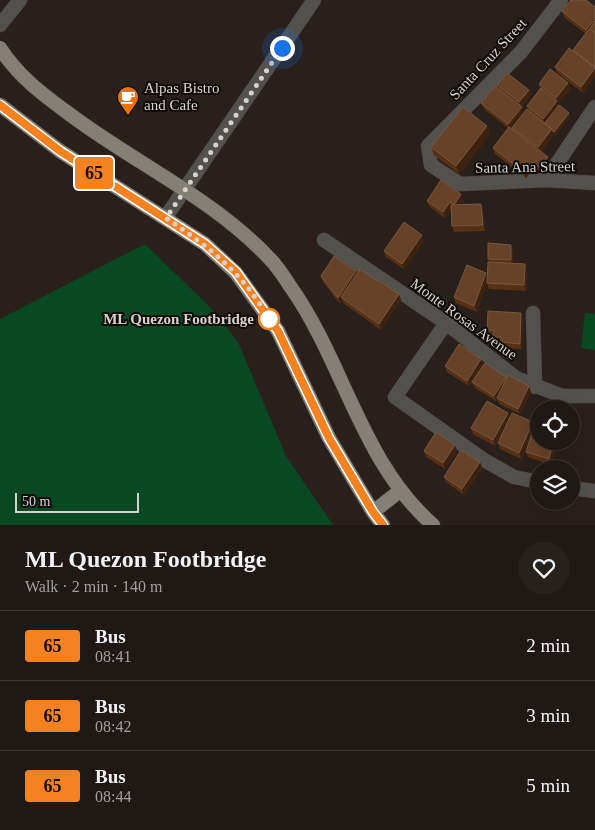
<!DOCTYPE html>
<meta charset="utf-8">
<style>
:root{--surface:#1f1814;--page:#27211d;--text:#f1f3f6;--muted:#a1a0a0;--line:#3c3734}
body{margin:0;font-family:"Times New Roman",serif;background:var(--page);color:var(--text);height:100vh;display:flex;flex-direction:column;font-size:19px;white-space:nowrap}
*{box-sizing:border-box;margin:0}
p{font-size:16px;color:var(--muted)}
.icon{flex:none;width:28px;height:28px;fill:none;stroke:currentColor;stroke-width:2;stroke-linecap:round;stroke-linejoin:round}
.map{position:relative;height:525px;overflow:hidden}
.details{display:flex;flex-direction:column;background:var(--surface);flex:1}
.details>*{flex:none}
.badge{padding:0 10px;border-radius:4px;font-size:18px;line-height:32px}
.buttons{position:absolute;left:530px;top:400px;display:grid;gap:10px}
.buttons a{display:grid;place-items:center;width:50px;height:50px;border-radius:50%;background:var(--surface);box-shadow:0 5px 20px #0002,0 0 0 1px var(--line);font-size:25px}
.scale{position:absolute;left:15px;bottom:12px;width:124px;box-sizing:border-box;padding-left:5px;border:2px solid #d8d2cf;border-top:0;font-size:14px;line-height:18px;white-space:nowrap;color:#d8d2cf;-webkit-text-stroke:4px #0e0b08;paint-order:stroke}
.you{position:absolute;width:25px;height:25px;margin:-12px;border:4px solid #fff;border-radius:50%;background:#1a73e8;box-shadow:0 0 0 8px #1a73e833}
.map>.badge{position:absolute;translate:-50% -50%;box-shadow:0 0 0 2px #fff}
.round{display:grid;place-items:center;flex:none;width:52px;height:52px;border-radius:26px;background:var(--page)}
.head{display:flex;align-items:center;justify-content:space-between;height:85px;padding:0 25px}
h1{font-size:24px;font-weight:600;line-height:38px}
ul{padding:0;list-style:none}
li{display:flex;align-items:center;gap:15px;height:70px;padding:0 25px;border-top:1px solid var(--line)}
li div{flex:1}
li b{display:block;font-size:19px}
li em{font-style:normal}
li .badge{min-width:55px;font-weight:700;text-align:center}
.map>svg:first-child{display:block}
</style>
<div class="map">
<svg width="595" height="525" viewBox="0 0 595 525">
<rect width="100%" height="100%" fill="#29201b"/>
<path fill="#094921" d="M145,244L211,308L238,342L286,456L333,525H0V319Z
M585,313L595,314V350L581,348Z"/>
<g fill="none" stroke-linecap="round" stroke-linejoin="round">
<g stroke="#453c38" stroke-width="15">
<path id="minor" d="M561,0L521,52L428,146L431,165L460,184L546,180L595,183
M0,25L20,0
M546,180L595,107
M324,240L446,323L516,378L562,396H595
M533,313L535,387
M446,323L395,397L484,460L514,477L539,482
M571,488L595,491"/>
</g>
<g stroke="#453c38" stroke-width="15">
<path id="tertiary" d="M165,218L314,0"/>
</g>
<g stroke="#453c38" stroke-width="15">
<path id="primary" d="M0,48C18,76 42,94 68,113C134,163 213,198 270,259C278,267 284,277 290,286C344,362 361,462 433,525
M0,105L60,151L205,244L236,273L278,331L329,438L373,512L383,525
M373,512L401,490"/>
</g>
<use href="#minor" stroke="#53514d" stroke-width="14"/>
<use href="#tertiary" stroke="#53514d" stroke-width="14"/>
<use href="#primary" stroke="#848077" stroke-width="14"/>
</g>
<path fill="#583014" d="M595,7V77L583,93L557,73L555,67L574,52L573,50L586,34L564,17L562,11Z
M568,83L570,89L558,104L559,106L569,113L570,116L556,135L553,133L554,135L541,152L550,163L542,173L534,167L526,178L495,154L493,148L508,128L484,109L481,103L499,90L497,85L529,90L531,95L521,107L524,113L529,111L527,106L540,88L539,84Z
M487,126L490,134L459,174L434,155L431,147Z
M463,200L459,205L483,210L485,231L454,232L452,226L451,210L445,218L429,206L427,201Z
M424,241L404,269L386,257L384,251Z
M513,250V263L525,264L527,269L526,291L489,289L487,283V281L477,312L456,303L454,297L487,278L489,262L488,259Z
M357,273L401,300L381,330L343,303L342,300L340,304L323,282L321,276Z
M523,318L522,349L503,348L501,343H495L493,336H489L487,330Z
M481,359L483,364L469,386L447,372L445,366Z
M506,379L531,392L520,414L499,404L497,399L496,401L475,388L472,382Z
M510,417L533,422L539,441H558L551,465L528,457L526,452L531,437L521,459L500,449L498,443L503,431L495,446L473,434L471,428Z
M457,450L445,469L426,457L424,451Z
M480,462L482,468L464,495L446,482L444,477Z"/>
<path fill="#3f220e" d="M595,19V27L590,28L591,32L588,36L586,30Z
M595,69V77L583,93L581,87Z
M568,83L570,89L558,104L556,98Z
M529,90L531,95L521,108L519,102Z
M557,101L559,107L545,125L543,119Z
M522,107L524,113L510,130L508,124Z
M569,113L570,116L556,135L554,132Z
M487,126L490,134L459,174L456,166Z
M552,129L554,135L540,153L538,147Z
M548,157L550,163L542,173L539,167Z
M532,162L534,167L526,178L524,172Z
M461,194L463,200L456,210L454,205Z
M450,202L452,208L445,218L443,212Z
M481,204L483,210L485,231L483,225Z
M422,235L424,241L404,269L402,264Z
M511,245L513,250V266L511,260Z
M525,264L527,269L526,291L524,285Z
M356,271L358,276L341,297L342,300L340,304L338,298Z
M486,273L488,279L477,312L474,306Z
M399,294L401,300L381,330L379,324Z
M521,313L523,318L522,349L520,344Z
M481,359L483,364L469,386L467,381Z
M506,377L508,383L496,401L494,396Z
M529,386L531,392L520,414L518,409Z
M508,413L510,419L495,446L493,440Z
M533,422L535,428L521,459L519,453Z
M554,441H558L551,465L549,459Z
M455,445L457,450L445,469L443,463Z
M480,462L482,468L464,495L462,489Z"/>
<path fill="#654228" stroke="#775842" d="M571,0H586L595,7V19L586,30L562,11Z
M595,21V32L590,28Z
M589,29L595,33V67L573,50Z
M569,48L595,68L581,87L555,67Z
M550,69L568,83L556,98L539,84Z
M507,73L529,90L519,102L497,85Z
M495,86L522,107L508,124L481,103Z
M541,88L557,101L543,119L527,106Z
M559,105L569,113L554,132L545,123Z
M463,107L487,126L456,166L431,147Z
M527,109L552,129L538,147L512,128Z
M509,127L548,157L539,167L532,162L524,172L493,148Z
M441,180L461,194L454,205L450,202L443,212L427,201Z
M481,204L483,225L452,226L451,205Z
M404,222L422,235L402,264L384,251Z
M488,243L511,245V260L488,259Z
M334,256L356,271L338,298L321,276Z
M488,262L525,264L524,285L487,283Z
M467,265L486,273L474,306L454,297Z
M360,269L377,281L378,280L399,294L379,324L341,297Z
M488,311L521,313L520,344L501,342V337H493L494,330H487Z
M459,344L481,359L467,381L445,366Z
M485,363L506,377L494,396L472,382Z
M508,375L529,386L518,409L497,398Z
M487,401L508,413L493,440L471,428Z
M512,413L533,422L519,453L498,443Z
M534,426L539,428V441H554L549,459L526,452Z
M436,432L455,445L443,463L424,451Z
M461,450L480,462L462,489L444,477Z"/>
<g fill="none" stroke-linecap="round" stroke-linejoin="round">
<g stroke="#fff" stroke-width="11">
<path id="line" d="M0,105L60,151L205,244L236,272L278,331L329,438L373,512L383,525"/>
</g>
<use href="#line" stroke="#f58220" stroke-width="8"/>
<path stroke="#d8d2cf" stroke-width="5" stroke-dasharray="0 9" d="M269,319C243,273 209,247 166,218L282,48"/>
</g>
<defs>
<g id="cafe-pin" transform="scale(1.125)"><path d="M0 17L-7.5 6A9.5 9.5 0 1 1 7.5 6Z" fill="#e8710a" stroke="#0e0b08"/><path d="M-5.5-4.5H6V0H3Q3 3.5 0 3.5H-2.5Q-5.5 3.5-5.5 0ZM3-3.2v2h1.7v-2ZM-6 4.5H4V6H-6Z" fill="#fff"/></g>
</defs>
<g fill-rule="evenodd">
<use href="#cafe-pin" x="128" y="97"/>
</g>
<circle fill="#fff" stroke="#f58220" stroke-width="2.5" cx="269" cy="319" r="10"/>
<g text-anchor="middle" dominant-baseline="central" stroke-width="4" stroke-linejoin="round" paint-order="stroke">
<g font-size="15" fill="#d8d2cf" stroke="#0e0b08">
<text transform="translate(488 59) rotate(-47)">Santa Cruz Street</text>
<text transform="translate(525 167) rotate(-1)">Santa Ana Street</text>
<text transform="translate(464 319) rotate(36)">Monte Rosas Avenue</text>
</g>
<g font-size="15" fill="#d8d2cf" stroke="#0e0b08" text-anchor="start">
<text x="144" y="88">Alpas Bistro<tspan x="144" dy="17">and Cafe</tspan></text>
</g>
<g font-size="15" font-weight="bold" fill="#d8d2cf" stroke="#0e0b08" text-anchor="end">
<text x="254" y="319">ML Quezon Footbridge</text>
</g>
</g>
</svg>
<div class="buttons">
<a><svg class="icon" aria-label="locate" viewBox="0 0 24 24"><circle cx="12" cy="12" r="6"/><path d="M12 2v4M12 18v4M2 12h4M18 12h4"/></svg></a>
<a><svg class="icon" aria-label="layers" viewBox="0 0 24 24"><path d="M12 4l9 5-9 5-9-5zM3 14l9 5 9-5"/></svg></a>
</div>
<div class="scale">50 m</div>
<div class="you" style="left:282px;top:48px"></div>
<b class="badge" style="left:94px;top:173px;background:#f58220;color:#111">65</b>
</div>
<section class="details">
<div class="head"><div><h1>ML Quezon Footbridge</h1><p>Walk · 2 min · 140 m</p></div><a class="round"><svg class="icon" aria-label="heart" viewBox="0 0 24 24"><path d="M12 20l-8-8c-3-5 5-10 8-4 3-6 11-1 8 4z"/></svg></a></div>
<ul>
<li><span class="badge" style="background:#f58220;color:#111">65</span><div><b>Bus</b><p>08:41</p></div><em>2 min</em></li>
<li><span class="badge" style="background:#f58220;color:#111">65</span><div><b>Bus</b><p>08:42</p></div><em>3 min</em></li>
<li><span class="badge" style="background:#f58220;color:#111">65</span><div><b>Bus</b><p>08:44</p></div><em>5 min</em></li>
</ul>
</section>
